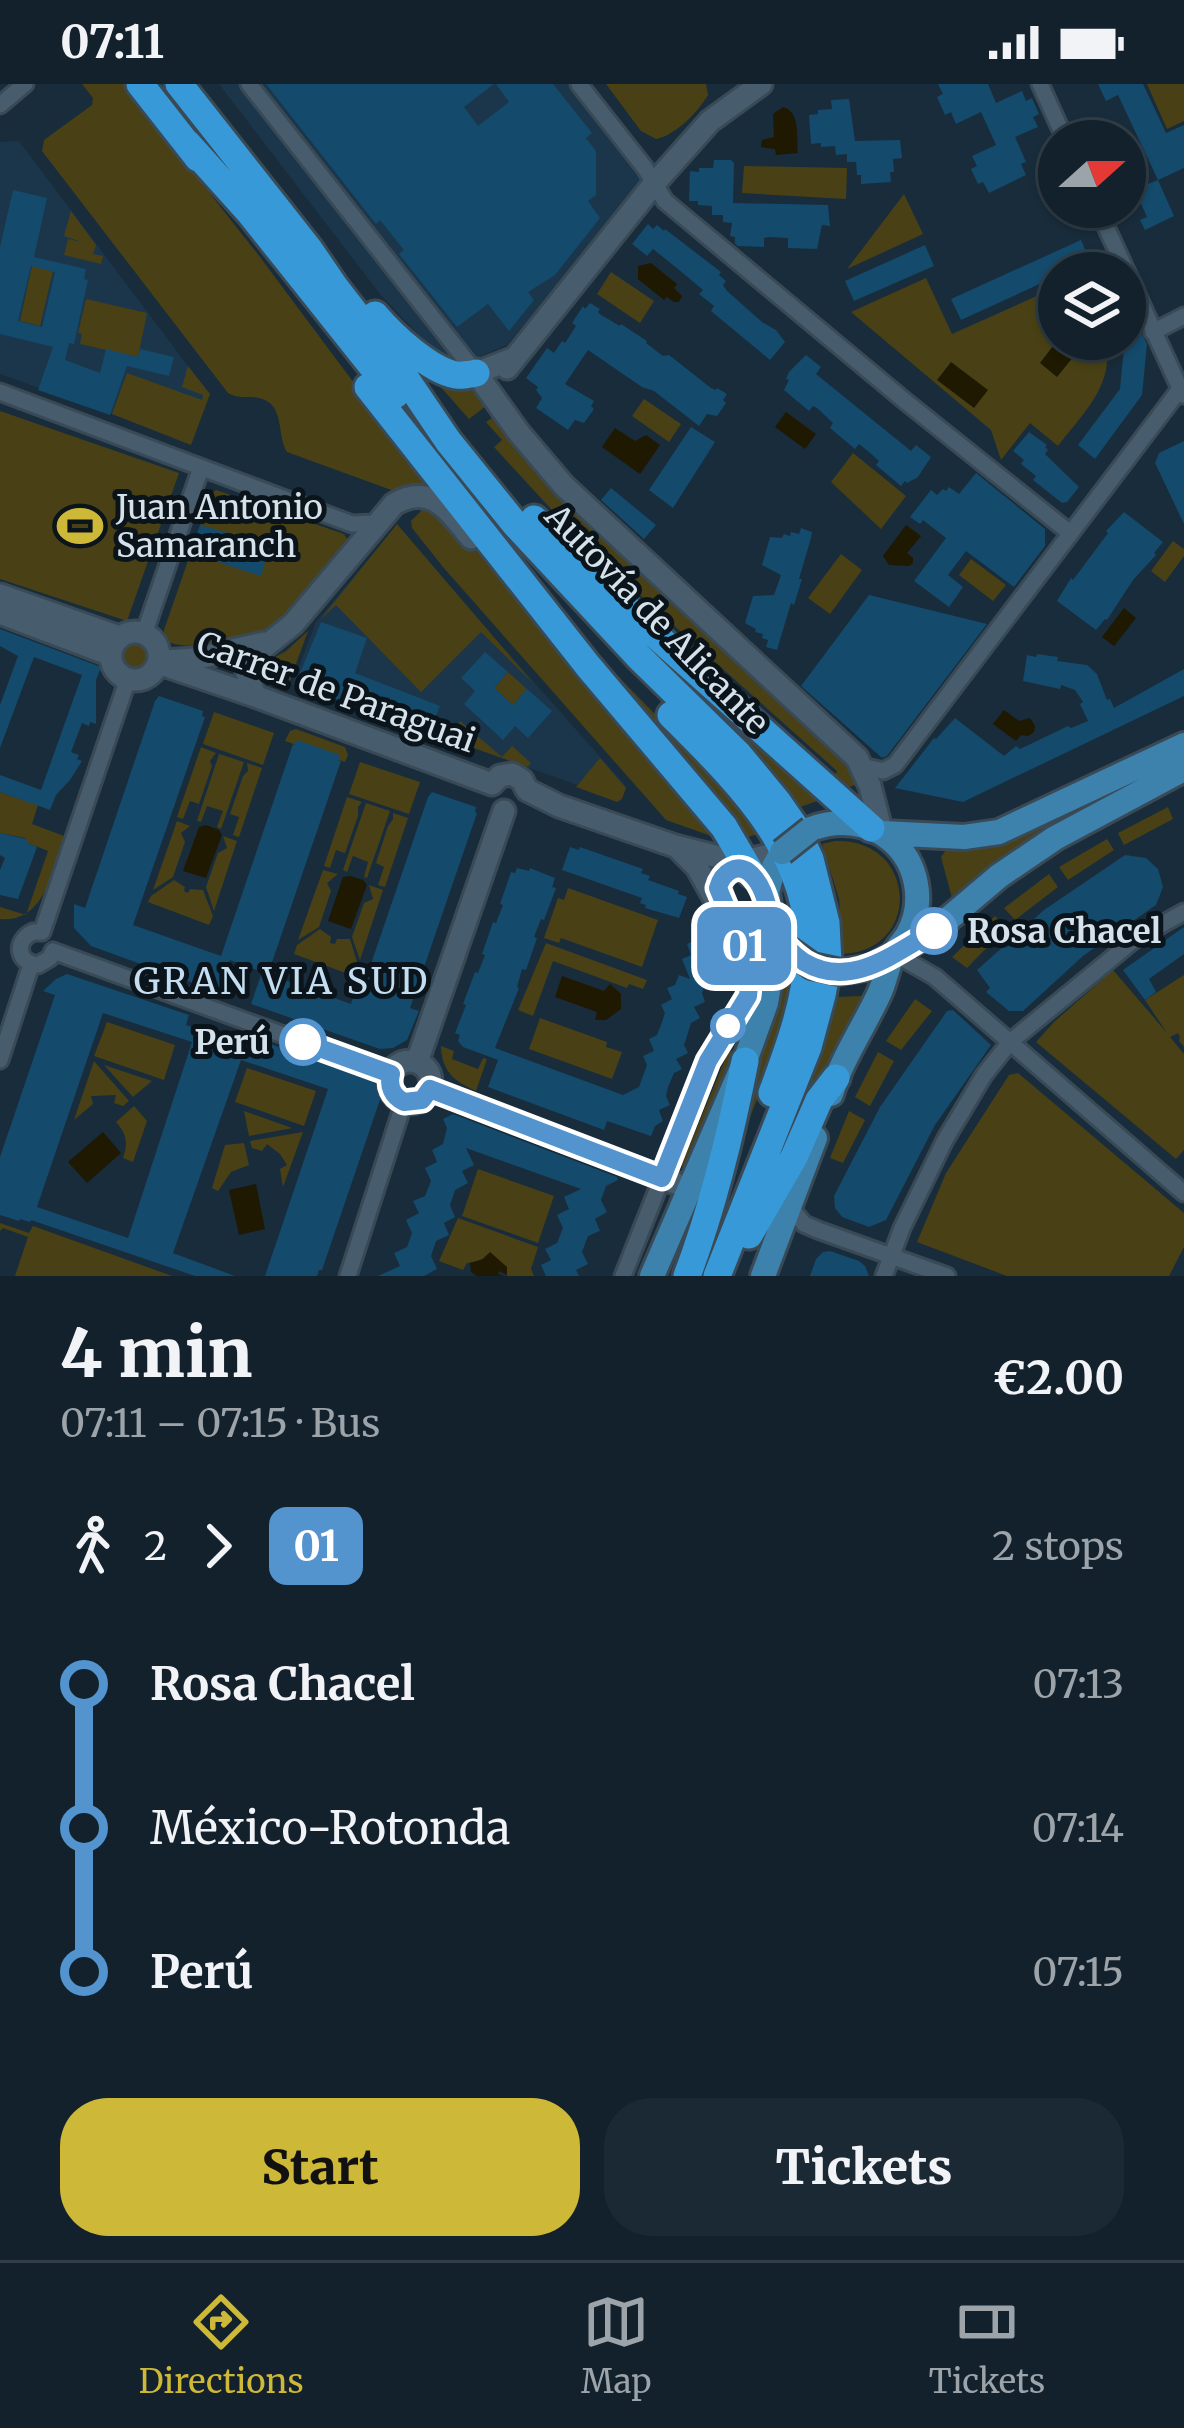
<!DOCTYPE html>
<meta charset="utf-8">
<style>
:root{--surface:#12212c;--page:#1b2934;--text:#f1f3f6;--muted:#9ca3a9;--line:#313e48;--accent:#ceb837}
body{margin:0;font-family:Merriweather,serif;background:var(--page);color:var(--text);height:100vh;display:flex;flex-direction:column;font-size:45px;white-space:nowrap}
*{box-sizing:border-box;margin:0}
p{font-size:39px;color:var(--muted)}
.icon{flex:none;width:66px;height:66px;fill:none;stroke:currentColor;stroke-width:2;stroke-linecap:round;stroke-linejoin:round}
.map{position:relative;height:1192px;overflow:hidden}
.sheet{display:flex;flex-direction:column;background:var(--surface);flex:1}
.sheet>*{flex:none}
.badge{padding:0 24px;border-radius:18px;font-size:42px;line-height:78px}
.needle{width:78px;rotate:69deg}
.tools{position:absolute;left:1038px;top:36px;display:grid;gap:24px}
.tools a{display:grid;place-items:center;width:108px;height:108px;border-radius:50%;background:var(--surface);box-shadow:0 3px 9px #0004,0 0 0 3px var(--line);font-size:60px}
.map>.badge{position:absolute;translate:-50% -50%;box-shadow:0 0 0 6px #fff}
.legs{display:flex;align-items:center;gap:18px;height:132px;padding:0 60px;font-size:39px}
.legs p{margin-inline-start:auto}
.overview{display:flex;align-items:center;justify-content:space-between;height:204px;padding:0 60px}
h1{font-size:66px;font-weight:800;line-height:90px}
.action{display:flex;gap:24px;margin-top:auto;padding:24px 60px}
.action a{flex:1;height:138px;border-radius:48px;background:var(--accent);color:#111;font-size:48px;font-weight:800;line-height:138px;text-align:center}
.action a+a{background:var(--page);color:var(--text)}
ul{padding:0 60px;list-style:none}
li{display:flex;align-items:center;gap:42px;height:144px;font-size:45px}
li i{display:grid;place-items:center;width:18px;height:100%;margin:0 15px;background:currentColor}
li i::after{content:'';width:30px;height:30px;margin:-15px;border:9px solid;border-radius:50%;background:var(--surface)}
li p{margin-inline-start:auto}
li:first-child i{background:linear-gradient(#0000 50%,currentColor 0)}
li:last-child i{background:linear-gradient(currentColor 50%,#0000 0)}
.status{display:flex;justify-content:space-between;align-items:center;height:84px;padding:0 60px;background:var(--surface);direction:ltr}
.status svg{height:33px;fill:currentColor}
.dock{display:flex;justify-content:space-around;align-items:center;height:168px;border-top:3px solid var(--line);background:var(--surface);font-size:33px;color:var(--muted)}
.dock a{display:grid;justify-items:center;gap:6px}
.dock .active{color:var(--accent)}
.map>svg:first-child{display:block}
</style>
<div class="status"><b>07:11</b><svg viewBox="0 0 49 12"><path d="M0 12V9h3v3zM5 12V6h3v6zM10 12V3h3v9zM15 12V0h3v12zM26 1h20v11H26zM47 4h2v5h-2z"/></svg></div>
<div class="map">
<svg width="1184" height="1192" viewBox="0 0 1184 1192">
<rect width="100%" height="100%" fill="#182c3b"/>
<path fill="#1b364a" d="M219,0H573L647,93L507,261L462,280L431,264L380,210Z
M19,57L206,306L188,357L0,290V58Z
M396,442L625,701L615,714L292,601L316,538Z"/>
<path fill="#494115" d="M82,0H124L260,173L430,401L428,404L414,405L412,401L394,407L287,368C276,351 286,320 259,314C246,311 240,316 228,309L42,67L44,56L92,21L93,14Z
M606,0H706L708,11C698,28 676,51 656,55L641,47Z
M1147,0H1184V37L1167,45Z
M744,82L847,84L846,115L742,109Z
M904,110L923,150L847,185Z
M71,127L96,161L93,170L103,172L101,180L64,171L68,155L82,158L64,152Z
M32,182L53,187L40,242L20,237Z
M611,188L654,217L640,239L597,210Z
M926,194L952,250L1059,202V255H1104C1118,298 1082,330 1058,362L1030,339L1001,376L991,346L851,228Z
M86,215L147,229L138,273L80,260L82,250L78,249Z
M188,282L210,310L191,361L112,330L127,289L202,316L203,311L182,303Z
M423,283C446,296 471,302 490,319L469,335Z
M644,315L681,340L669,358L632,332Z
M0,327L179,389L127,537L0,495Z
M499,329L846,669L861,695L856,701L849,703L835,691L837,687L585,462L494,363L502,356L486,338Z
M853,369L906,412L881,445L831,398Z
M216,406L344,450L349,458C328,483 302,524 274,542C258,552 239,556 221,559C203,562 182,564 165,557L164,546L211,410Z
M419,418L456,443L717,754L666,736L443,483L412,444L411,437L421,427Z
M397,440L534,600L481,548L421,608L336,521L320,536Z
M1173,457L1184,465V472L1165,498L1151,487Z
M841,470L862,486L830,530L808,514Z
M971,475L1006,501L993,517L959,491Z
M308,547L288,602L266,592L264,579L286,567Z
M122 573a14 14 0 1 1 28 0a14 14 0 1 1-28 0Z
M643,559L676,584L823,715L800,723L768,685Z
M608,582L733,710L758,750L748,753L711,704L606,584Z
M508,588L527,605L513,621L494,604Z
M214,628L274,649L263,681L203,660Z
M460,637L502,673L512,662L531,679L528,683L446,654Z
M296,645L345,663L348,671L345,678L285,657L290,647Z
M201,663L216,669L210,677L212,682L199,720L190,717L183,735L177,733Z
M219,670L244,678L221,745L217,743L223,727L207,722L201,738L197,737Z
M600,674L626,704L622,715L617,718L576,703Z
M360,678L420,698L409,730L349,710Z
M247,679L262,684L239,753L233,751L239,733L230,730L243,692L248,687Z
M0,708L38,721L32,740L64,752C53,786 45,839 0,835V823L26,831L48,767L28,759L25,754L0,749Z
M347,713L362,718L358,723V732L345,769L336,766L330,784L324,782Z
M366,719L390,727L367,794L364,793L368,778L353,772L347,788L343,786Z
M1168,723L1173,735L1124,761L1118,749Z
M393,729L408,734L385,803L378,801L384,783L376,779L388,742L393,735Z
M177,737L190,742L181,749L185,758L173,793L153,806Z
M1041,739L1047,747L955,816L952,814L941,773L946,766C981,766 1009,754 1041,739Z
M223,752L237,757L214,827L206,803L218,769L227,764Z
M1107,755L1114,766L1068,796L1059,783Z
M835,757C917,754 923,866 843,870L839,815L822,760Z
M323,786L338,790L327,799L331,807L319,843L298,856Z
M1049,790L1058,803L1015,836L1004,824Z
M174,796L185,803L184,807L188,809L190,805L203,806L213,832L209,841L148,818L151,812Z
M369,801L383,806L360,876L352,853L364,819L373,815Z
M568,804L658,836L642,883L561,854L559,859L544,854L558,814L564,816Z
M995,832L1006,844L967,884L952,873Z
M320,845L331,853L330,859L335,860L337,855H350L358,881L354,892L294,870L297,861Z
M546,859L647,896L643,905L629,900L627,904L553,877L533,932L518,926Z
M1113,886L1167,949L1145,916L1184,891V963L1179,957L1180,953L1178,949L1170,953L1184,970V1066L1176,1075L1036,958L1054,938Z
M782,902L793,905L773,975L735,1071L744,1020Z
M862,912L808,1031L769,1096L818,977L837,913Z
M915,915L932,927L901,966L886,957Z
M540,934L607,958L606,963L622,968L612,995L529,965Z
M107,938L175,961L164,996L94,972Z
M441,962L454,967L452,975L478,985L483,974L487,975L476,1007C454,997 442,988 441,962Z
M729,966L738,970L688,1085L681,1082Z
M878,968L894,977L870,1022L855,1013Z
M94,977L129,1017L123,1022L114,1019L116,1011L91,1012L93,1020L74,1036Z
M104,981L152,997L133,1013Z
M247,984L316,1007L304,1042L235,1018Z
M1018,989L1184,1129V1163L1169,1192H1007L917,1158L946,1089L1009,991Z
M134,1022L147,1037L133,1078L123,1074C128,1060 127,1050 116,1038Z
M244,1027L292,1044H293L249,1052Z
M849,1027L865,1036L843,1079L830,1074Z
M303,1048L283,1103L280,1085L287,1081L280,1070L267,1060L262,1067L252,1064L250,1057Z
M244,1059L249,1081L231,1088L218,1107L212,1104L225,1061Z
M478,1085L554,1112L538,1159L462,1132Z
M458,1134L538,1163L531,1185L534,1192H508L488,1170L480,1177L467,1179L463,1186L439,1177Z
M0,1139L29,1149L33,1142L172,1192H15L28,1153L3,1144L0,1147Z"/>
<path fill="#1e1900" d="M783,23C801,28 796,53 798,69L776,71L775,65L761,63L762,56L774,53L773,30Z
M651,179L677,200L674,204L682,212L679,218H674L667,213L664,216L638,195V182Z
M1059,254L1086,257L1057,293L1040,279Z
M951,278L988,306L974,324L937,296Z
M786,328L816,350L805,365L775,343Z
M615,344L635,357L646,351L660,361L640,390L602,363Z
M906,441L921,452L907,469L913,474V479L909,482L889,481L883,472Z
M1124,524L1136,534L1114,562L1102,553Z
M1004,626L1019,637L1030,634L1035,642L1034,648L1028,652L1021,651L1016,657L993,640Z
M206,741L219,746L222,751L206,794L183,787L199,743Z
M350,792L363,796L367,801L351,845L328,837L343,793Z
M562,892L604,907L610,900L621,910V925L606,936H595L597,928L555,913Z
M103,1048L121,1069L87,1099L68,1078Z
M256,1100L265,1145L239,1151L229,1106Z
M490,1168L507,1183V1191L499,1187L498,1190L503,1192H477L471,1188L470,1179L483,1175Z"/>
<path fill="#144a6c" fill-rule="evenodd" d="M266,0H494L464,23L478,42L509,18L496,0H553L592,49L586,54L596,67V111L588,117L600,134L555,191L528,208L534,216L509,247L488,220L457,243L399,170L404,166L380,136L376,140Z
M938,0H988L996,19L1022,7L1026,17L1032,14L1039,30L1033,33L1038,43L1015,53L1026,78L1021,80L1026,91L989,109L983,98L978,100L971,85L977,82L972,72L996,61L981,28L956,40L951,28L945,31L937,13L943,10Z
M1098,0H1143L1166,49L1184,41V84L1158,96L1174,132L1145,146L1140,136L1147,133L1139,115L1132,118L1127,108L1158,96L1118,11L1106,17Z
M849,15L855,57L900,56L902,74L893,75L894,88H890L891,98L861,100V91H857L856,78H847V70L836,71L835,62L821,63V59L811,60L809,31L818,30V26L832,25L831,16Z
M714,76H731L734,79L733,119L828,121L830,142L822,141L817,165L788,164V154L769,153L764,154V163L738,162L735,160V153L730,152L732,139L723,138V131H712V122L698,121V117H689L690,87L699,88V84H713Z
M13,106L47,114L34,173L86,185L84,195L88,196L74,260L69,259L65,276L100,289L106,265L138,273L140,265L174,273L169,292L127,282L110,331L38,306L53,263L0,250V163ZM31,182L55,188L42,243L18,237Z
M648,140L653,145L657,141L664,147L665,145L721,188L719,191L726,197L723,201L727,207L762,238L776,246L785,258L770,276L711,227L714,222L699,210L703,206L678,185L653,165L647,172L632,160Z
M1081,156L1090,177L961,236L951,215Z
M925,161L934,182L854,217L845,197Z
M1125,213L1147,260L1142,311L1095,375L1078,361L1120,305L1124,263L1121,255H1125Z
M590,219L600,225L598,228L601,231L620,242L621,240L647,257L646,259L663,272L669,271L711,304L716,306L717,304L727,310L723,316L726,319L717,332L707,330L699,342L654,307L642,303L588,266L565,300L594,317L591,322L594,325L584,339L575,336L568,346L536,324L542,314L536,306L538,303L526,294L547,264L554,269L562,257L565,259L576,242L572,239L583,222L585,225Z
M806,271L821,283L816,290L911,367L916,361L931,373L918,393L907,399L905,397L901,402L876,381L879,377L869,368L859,360L855,365L830,344L833,339L817,324L813,322L809,327L784,306L789,296L786,295L789,288Z
M691,343L715,358L673,424L649,406Z
M1029,348L1047,361L1045,363L1048,366L1045,370L1079,403L1067,418L1062,419L1033,396L1036,392L1021,380L1024,376L1013,367Z
M1184,357V440L1155,379L1159,369Z
M976,389L1045,445V462L1014,503L966,467L948,491L963,503L949,523L914,497L946,454L923,436L920,440L910,433L931,406L937,411L943,405L946,407L949,403L959,410Z
M611,404L656,441L644,455L601,416Z
M1124,428L1163,458L1154,469L1156,471L1133,496L1107,536L1105,535L1096,546L1057,517L1071,494L1073,496L1108,449L1106,447Z
M200,441L270,461L261,492L190,469Z
M801,444L812,448L811,454L799,495H802L794,521L791,519L777,566L766,563L768,556L762,554L763,550L755,548L756,545L745,539L753,512L774,511L781,491L762,481L770,453L782,454L784,450L790,452L791,448L799,450Z
M869,511L987,540L887,672L882,674L801,602Z
M321,538L367,554L355,589L440,622L430,647L295,601Z
M0,545L101,583L96,596V640L90,638L89,642L82,639L71,668L79,671L77,675L82,677L70,696L56,711L50,726L0,708V691L41,706L82,591L34,573L0,664V621L18,572L0,562Z
M485,568L508,588L494,604L513,621L527,605L552,627L528,654L515,642L503,656L464,620L475,607L461,594Z
M1037,570L1058,573L1057,577L1087,581L1097,590L1107,616L1110,615L1114,624L1184,585V612L963,718L895,704L934,654L936,655L955,634L1004,672L1016,662L1020,665L1068,642L1071,644L1088,637L1080,620L1083,618L1075,606L1061,601L1060,605L1023,597L1027,571L1036,573Z
M159,612L203,627L202,632L205,633L133,841L221,872L293,660L295,661L297,656L340,671L338,676L341,677L268,890L351,920L355,907L361,909L428,713L432,708L476,723L475,728L477,729L410,924L419,927L407,956L393,964L380,965L251,920L262,888L230,876L218,908L91,862L74,844V820L85,824L155,617Z
M0,749L26,755L28,759L37,763L18,815L0,811V786L5,774L0,771Z
M570,763L579,766L580,763L643,785L641,789L650,792L648,796L679,807L678,810L687,813L679,834L645,824L646,821L640,819L642,814L562,786Z
M1125,771L1146,774L1158,785L1163,803L1156,821L1083,872L1023,927H1009L986,908L990,904L977,886L1044,826Z
M517,784L529,787L530,784L555,794L552,803L556,804L544,836L541,835L534,853L537,854L526,886L522,885L517,903L519,904L495,964L623,1011L639,1003L647,981L643,972L654,967L649,955L657,951L662,938L665,929L661,921L672,915L667,904L675,901L679,891L690,895L682,875L691,871L687,860L697,855L701,847L723,856L720,863L726,874L715,879L720,890L710,894L709,898L706,897L702,909L705,918L694,923L700,934L691,939L687,952L684,961L688,969L676,975L682,985L674,989L668,1003L666,1012L670,1021L659,1026L663,1037L655,1042L651,1052L607,1037L604,1046L488,1003L498,976L463,963L458,957L460,951L455,949L466,921L463,920L475,888L478,889L485,871L482,870L493,838L496,839L503,821L500,820L511,788L515,789Z
M1184,843V870L1149,895L1156,908L1145,916L1123,886Z
M67,890L189,931L186,941L256,964L259,956L369,995L380,1003L383,1007L322,1186H319L317,1192H265L328,1005L241,976L173,1169L235,1192H195L31,1136L30,1138L20,1135L19,1137L0,1131V1073L55,911L43,907L56,895ZM103,929L192,958L128,1154L37,1123Z
M953,926L991,961L935,1041L886,1136L869,1143L842,1133L835,1124L834,1112L880,1023L947,927Z
M453,1030L617,1093L618,1096L606,1102L601,1116L607,1128L595,1135L600,1147L588,1152L582,1168L588,1180L576,1186L579,1192H546L541,1181L551,1176L545,1165L557,1159L563,1144L557,1131L569,1125L564,1113L581,1105L466,1064L474,1081L462,1087L468,1099L455,1106L450,1121L455,1133L444,1139L449,1151L436,1157L431,1172L437,1185L424,1192H378L400,1182L394,1169L407,1163L412,1149L406,1136L419,1129L413,1117L425,1112L431,1097L425,1084L437,1078L432,1066L443,1060L447,1044L443,1035Z
M830,1167L859,1177L865,1182L869,1192H810L816,1175L823,1168Z"/>
<g fill="none" stroke-linecap="round" stroke-linejoin="round">
<g stroke="#394a56" stroke-width="21">
<path id="street" d="M249,0L476,289
M579,0L645,84L665,117L905,317L1070,449
M1040,0L1066,57
M0,21L25,0
M1097,123L1183,311
M1153,248L1184,232
M0,308L352,440L376,439
M144,550L201,384
M862,682L883,687L895,681L1180,305
M42,848L128,595
M42,848H33C14,857 17,879 38,881L50,874L53,867
M53,867L391,990
M893,869L935,893L1184,1109
M0,976L31,881
M790,1123L804,1140L818,1146L947,1192
M348,1192L404,1018
M623,1192L662,1094
M884,1192L902,1144L945,1056L984,991L1010,958L1134,856L1184,828"/>
</g>
<g stroke="#394a56" stroke-width="27">
<path id="secondary" d="M512,275L476,289L519,349L564,402L857,674L870,702L882,749
M507,284L653,101L710,37L761,0
M0,511L119,553
M0,529L111,571
M111 572a24 24 0 1 1 48 0a24 24 0 1 1-48 0Z
M165,577L194,575L264,559
M158,579L255,612L492,700
M255,612L247,589L252,573L293,540L394,420C432,398 449,428 471,454
M492,700L500,692L512,690L522,696L527,706L559,722L675,762L719,773L744,777L782,768
M676,762L697,783L717,819
M389 998a21 21 0 1 1 42 0a21 21 0 1 1-42 0Z
M417,978L504,727
M430,1005L675,1099
M662,1094L708,977L749,912L751,883L722,816C718,802 719,793 732,785C744,785 750,787 756,797"/>
</g>
<g stroke="#394a56" stroke-width="30">
<path id="primary" d="M811,745C837,735 868,737 891,756C918,779 925,819 908,850C903,858 896,865 892,873C887,884 885,897 880,908C864,943 842,974 831,1010
M882,749L964,753L999,748L1184,661
M840,888L872,883L934,847L999,792L1055,754L1184,685
M652,1192L745,977L766,919L775,868L767,808L774,783L782,768
M763,1192L815,1054"/>
</g>
<g stroke="#394a56" stroke-width="33">
<path id="highway" d="M140,0L198,74
M179,0L309,165L335,203L406,295L448,357L515,440L639,573L739,671L777,717L795,743L810,775L826,839L828,878L822,911L808,963L717,1192
M188,60L250,129L395,311
M375,231C392,251 429,286 456,291C459,292 473,290 476,289
M368,303L588,582L724,743L751,789
M534,435L652,548L871,744
M671,631C738,698 815,771 808,874C805,920 788,966 772,1009
M749,1151L794,1073L819,1016L836,994
M687,1192C713,1123 731,1049 745,977"/>
</g>
<use href="#street" stroke="#475d6d" stroke-width="15"/>
<use href="#secondary" stroke="#475d6d" stroke-width="21"/>
<use href="#primary" stroke="#3d81ad" stroke-width="24"/>
<use href="#highway" stroke="#3799d7" stroke-width="27"/>
<g stroke="#394a56" stroke-width="30" stroke-linecap="butt">
<path id="primary-bridge" d="M782,768L811,745
M788,865L812,882L840,888"/>
</g>
<use href="#primary-bridge" stroke="#3d81ad" stroke-width="24"/>
</g>
<g fill="none" stroke-linecap="round" stroke-linejoin="round">
<g stroke="#fff" stroke-width="27">
<path id="line-1" d="M303,958L391,990C388,1002 392,1012 404,1018L422,1016L430,1005L662,1094L708,977L748,912L751,883L718,804C722,789 738,776 752,791C768,807 767,832 778,851C784,862 794,871 804,878C851,906 894,869 934,847"/>
</g>
<use href="#line-1" stroke="#5393ce" stroke-width="18"/>
</g>
<defs>
<g id="stadium-bare" transform="scale(3.6)"><path d="M0-5a6.5 5 0 1 0 0 10a6.5 5 0 1 0 0-10ZM-3.5-1.8h7v3.6h-7Z" fill="#ceb837" stroke="#0b141a" stroke-width="2.5" paint-order="stroke"/></g>
</defs>
<g fill-rule="evenodd">
<use href="#stadium-bare" x="80" y="442"/>
</g>
<g fill="#fff" stroke="#5393ce" stroke-width="6">
<circle cx="934" cy="847" r="21"/>
<circle cx="728" cy="942" r="15"/>
<circle cx="303" cy="958" r="21"/>
</g>
<g text-anchor="middle" dominant-baseline="central" stroke-width="10" stroke-linejoin="round" paint-order="stroke">
<g font-size="33" fill="#d5e2eb" stroke="#0b141a" text-anchor="start">
<text x="116" y="423">Juan Antonio<tspan x="116" dy="38">Samaranch</tspan></text>
</g>
<g font-size="33" fill="#d5e2eb" stroke="#0b141a">
<text transform="translate(657 535) rotate(46)">Autovía de Alicante</text>
<text transform="translate(336 608) rotate(20)">Carrer de Paraguai</text>
</g>
<g font-size="33" font-weight="bold" fill="#d5e2eb" stroke="#0b141a" text-anchor="start">
<text x="967" y="847">Rosa Chacel</text>
<text x="270" y="958" text-anchor="end">Perú</text>
</g>
<g font-size="36" letter-spacing="3" fill="#c4ddf0" stroke="#0b141a">
<text x="282" y="897">GRAN VIA SUD</text>
</g>
</g>
</svg>
<div class="tools">
<a><svg class="needle" viewBox="-14 -14 28 28"><path d="M0-13l5 13h-10z" fill="#e53935"/><path d="M0 13l5-13h-10z" fill="#9ca3a9"/></svg></a>
<a><svg class="icon" aria-label="layers" viewBox="0 0 24 24"><path d="M12 4l9 5-9 5-9-5zM3 14l9 5 9-5"/></svg></a>
</div>
<b class="badge" style="left:744px;top:862px;background:#5393ce;color:#fff">01</b>
</div>
<section class="sheet">
<div class="overview"><div><h1>4 min</h1><p>07:11 – 07:15 · Bus</p></div><b>€2.00</b></div>
<div class="legs"><svg class="icon" aria-label="walk" viewBox="0 0 24 24"><circle cx="13" cy="4" r="2"/><path d="M13 8l-2 6 4 7M11 14l-3 7M7 12l3-4h3l4 4"/></svg>2<svg class="icon" aria-label="forward" viewBox="0 0 24 24"><path d="M9 5l7 7-7 7"/></svg><b class="badge" style="background:#5393ce;color:#fff">01</b><p>2 stops</p></div>
<ul>
<li><i style="color:#5393ce"></i><b>Rosa Chacel</b><p>07:13</p></li>
<li><i style="color:#5393ce"></i><span>México-Rotonda</span><p>07:14</p></li>
<li><i style="color:#5393ce"></i><b>Perú</b><p>07:15</p></li>
</ul>
<div class="action"><a>Start</a><a>Tickets</a></div>
</section>
<nav class="dock">
<a class="active"><svg class="icon" aria-label="directions" viewBox="0 0 24 24"><path d="M12 3l9 9-9 9-9-9zM9 14v-3h6M13 9l2 2-2 2"/></svg>Directions</a>
<a><svg class="icon" aria-label="map" viewBox="0 0 24 24"><path d="M3 6l6-2 6 2 6-2v14l-6 2-6-2-6 2zM9 4v14M15 6v14"/></svg>Map</a>
<a><svg class="icon" aria-label="tickets" viewBox="0 0 24 24"><path d="M3 7h18v10H3zM15 7v10"/></svg>Tickets</a>
</nav>
